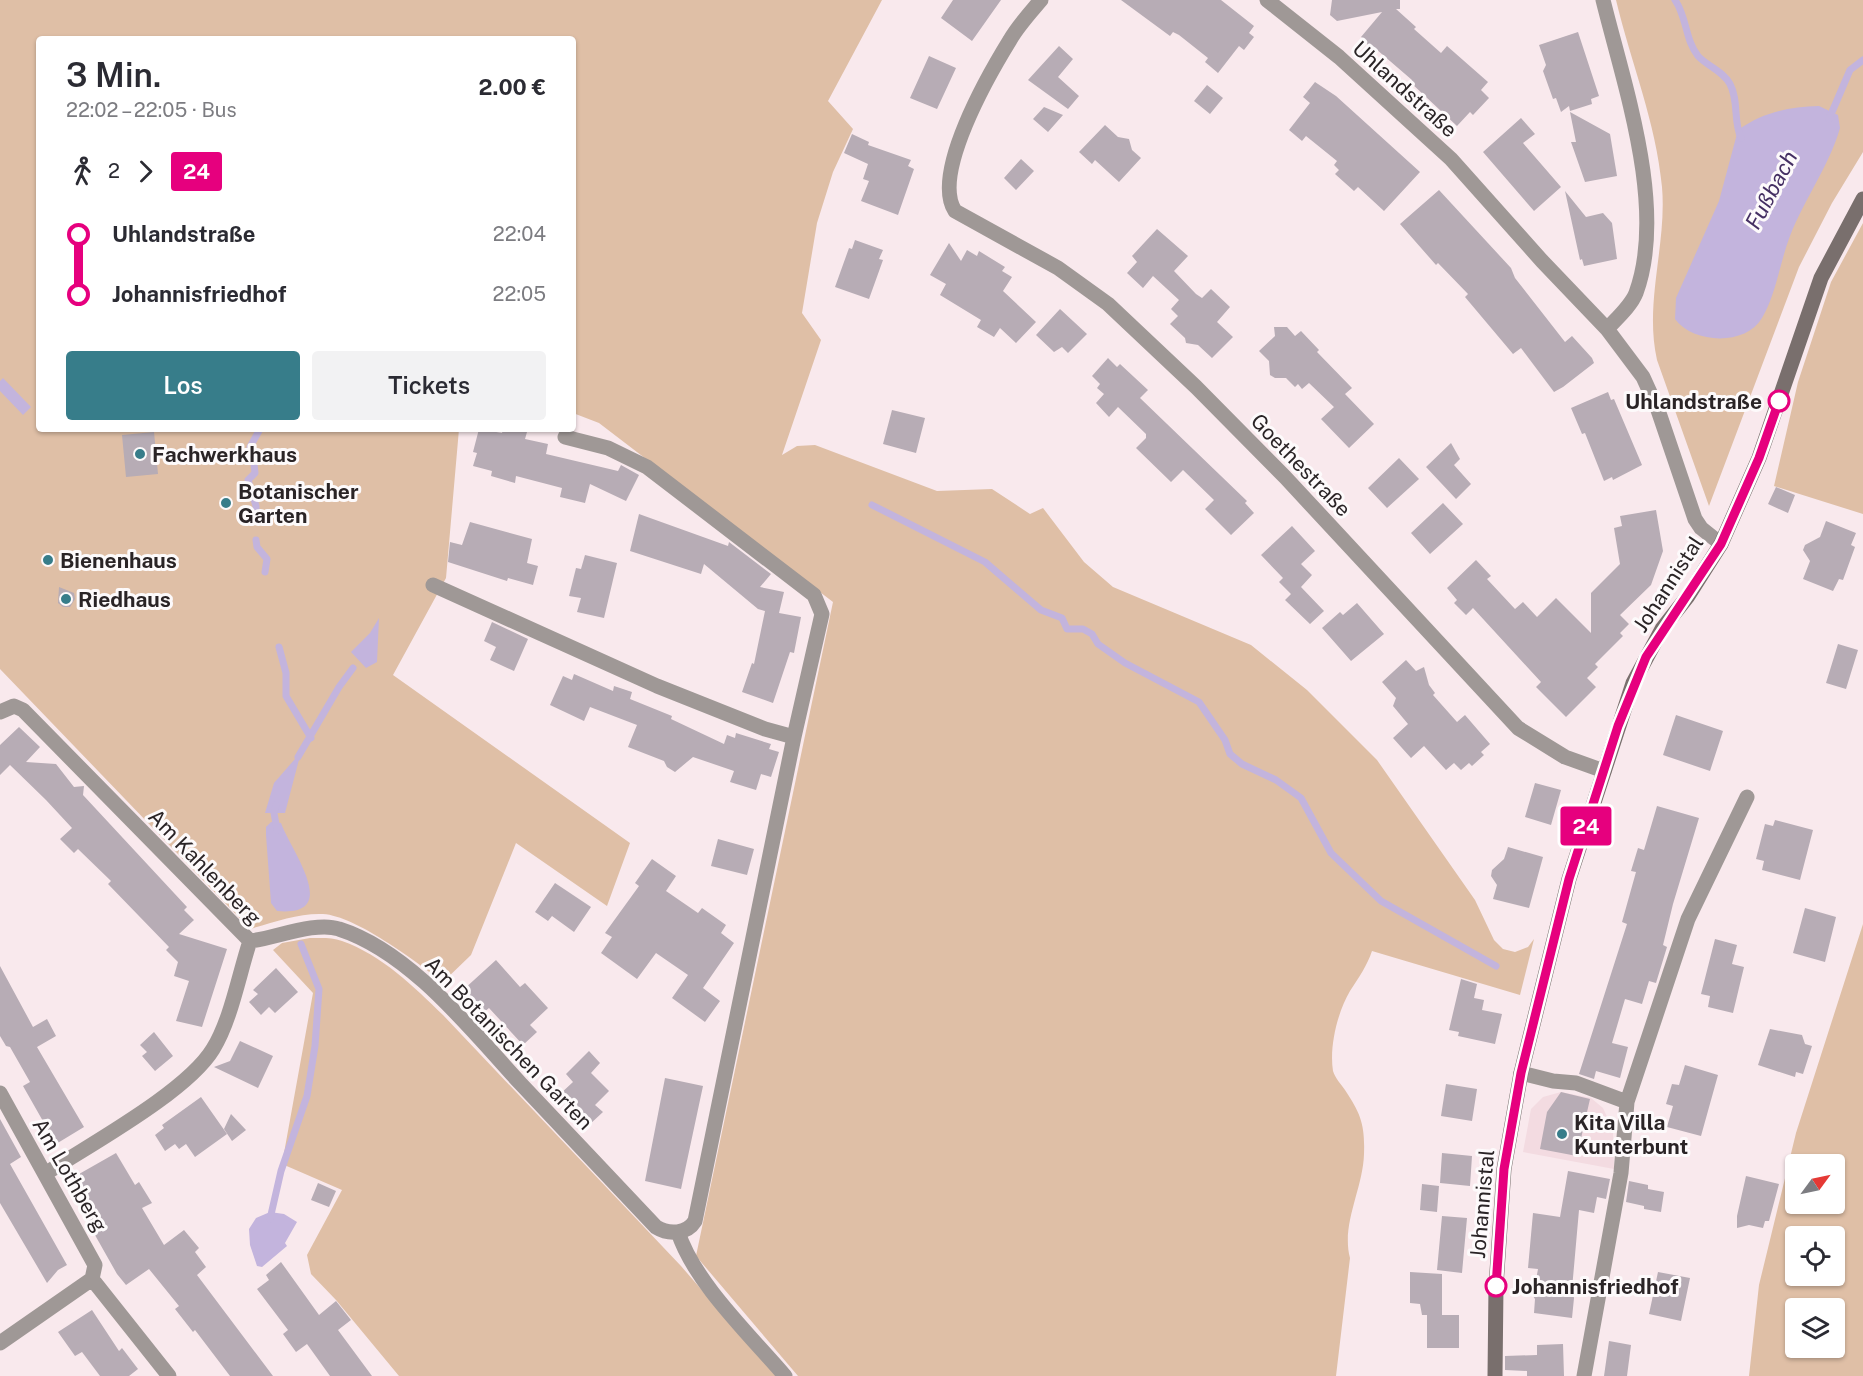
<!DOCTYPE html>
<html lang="de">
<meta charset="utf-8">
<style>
:root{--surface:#fff;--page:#f2f2f3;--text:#2b2b33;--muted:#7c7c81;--accent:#377d8a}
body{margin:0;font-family:"Public Sans",sans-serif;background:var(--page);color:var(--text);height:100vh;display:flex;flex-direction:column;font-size:22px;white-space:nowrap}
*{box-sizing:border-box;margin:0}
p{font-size:20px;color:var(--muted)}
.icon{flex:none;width:33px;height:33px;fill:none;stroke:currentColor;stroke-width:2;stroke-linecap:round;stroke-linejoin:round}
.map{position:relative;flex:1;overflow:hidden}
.drawer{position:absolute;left:36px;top:36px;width:540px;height:396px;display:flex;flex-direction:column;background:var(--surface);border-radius:6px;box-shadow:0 2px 4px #0004}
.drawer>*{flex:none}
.badge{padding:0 12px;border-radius:4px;font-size:21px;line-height:39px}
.needle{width:39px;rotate:57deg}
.buttons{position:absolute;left:1785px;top:1154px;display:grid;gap:12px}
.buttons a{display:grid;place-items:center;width:60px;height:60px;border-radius:6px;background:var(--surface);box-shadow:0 2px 4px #0004;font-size:30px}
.map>.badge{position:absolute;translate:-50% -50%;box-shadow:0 0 0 3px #fff}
.legs{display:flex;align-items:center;gap:9px;height:66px;padding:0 30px;font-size:20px}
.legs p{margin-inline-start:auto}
.overview{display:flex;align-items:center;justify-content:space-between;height:102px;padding:0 30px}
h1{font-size:33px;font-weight:600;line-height:45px}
.button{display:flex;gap:12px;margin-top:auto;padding:12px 30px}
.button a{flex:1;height:69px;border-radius:6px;background:var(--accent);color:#fff;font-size:24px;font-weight:600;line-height:69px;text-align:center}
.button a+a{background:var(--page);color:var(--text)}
ul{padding:0 30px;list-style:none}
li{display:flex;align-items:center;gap:21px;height:60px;font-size:22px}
li i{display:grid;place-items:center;width:9px;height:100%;margin:0 8px;background:currentColor}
li i::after{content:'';width:15px;height:15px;margin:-8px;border:4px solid;border-radius:50%;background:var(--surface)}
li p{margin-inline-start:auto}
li:first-child i{background:linear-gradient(#0000 50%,currentColor 0)}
li:last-child i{background:linear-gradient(currentColor 50%,#0000 0)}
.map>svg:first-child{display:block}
</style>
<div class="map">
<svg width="1863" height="1376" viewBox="0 0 1863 1376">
<rect width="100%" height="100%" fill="#f9e9ed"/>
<path fill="#f3dbe1" d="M1561,1092L1591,1098L1603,1108L1613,1130L1614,1169L1523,1152L1531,1109L1543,1097Z"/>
<path fill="#dfbfa6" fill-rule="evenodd" d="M0,0H882L828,101L853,129L833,172L817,223L802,313L821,340L782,455L797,446L815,445L937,491L992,489L1030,514L1043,508L1084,562L1113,587L1251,645L1307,690L1377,760L1475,900L1494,940L1503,949L1515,952L1528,947L1534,939L1520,995L1372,951C1367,966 1359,977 1350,991C1338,1011 1329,1046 1333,1071C1335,1078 1341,1084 1345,1090C1361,1114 1365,1125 1364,1154C1363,1189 1341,1224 1350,1258L1336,1376H798L696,1256L833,602L599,423L573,413V39H39V429H459L446,578L393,675L630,843L607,906L516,843L471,955L443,982C415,961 356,916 323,914C299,913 274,922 250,929L0,669Z
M1616,0H1863V152L1832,203L1799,267L1709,506L1657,360C1644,302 1667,245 1662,187C1656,122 1631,63 1616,0Z
M1863,223V514L1774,486L1798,382L1831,282Z
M1863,924V1376H1749L1759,1285L1796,1133ZM1796,1164H1834V1203H1796ZM1796,1236H1834V1275H1796ZM1796,1308H1834V1347H1796Z
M310,938C320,938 332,937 342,941C382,955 414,987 443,1015L681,1266L776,1376H399L336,1300L311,1274L307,1255L342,1190L282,1164L313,993L273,950L282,943Z"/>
<path fill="#c3b4dd" d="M1819,106L1838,115L1840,128C1830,164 1804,200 1790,236C1780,262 1776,294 1762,318C1746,346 1693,344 1675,319L1676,298L1719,201L1738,130C1763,112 1788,107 1819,106Z
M3,378L31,407L23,415L0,391V381Z
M379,618L377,662L366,668L351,652L370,633Z
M301,752L285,813H265L274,783Z
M271,822L281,823C291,851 343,917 277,911L271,903L266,835V827Z
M270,1212L284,1214L297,1222L285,1243L287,1246L262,1267L257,1266L250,1245L249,1229L256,1218Z"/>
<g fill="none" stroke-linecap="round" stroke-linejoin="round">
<path stroke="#c3b4dd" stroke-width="7" d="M1675,0C1687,17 1685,40 1698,56C1707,66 1723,71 1730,84C1739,101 1733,121 1741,138
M1829,119L1850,70L1863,60
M252,460L250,447L260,429
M254,464L255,473L248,480L256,506V521
M872,505L985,562L1041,610L1062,618L1067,629H1083L1092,634L1098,644L1125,663L1199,702L1225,740L1230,754L1242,764L1276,780L1301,798L1331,853L1381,901L1496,966
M256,540L257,547L267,559L265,572
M279,647L286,673V696L311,738
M298,757L339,687L353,668
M276,805L274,813L277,830
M270,1219L281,1171L307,1096L315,1046L319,989L301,944"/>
</g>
<path fill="#b7acb5" d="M953,0H1001L972,41L941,18Z
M1121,0H1221L1254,26L1249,33L1254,37L1244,50L1239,46L1218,73L1205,62L1208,58L1179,35L1173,32L1170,36Z
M1332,0H1400V9H1396L1416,27L1414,29L1441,53L1447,46L1488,82L1481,90L1489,98L1473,115L1470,112L1457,126L1410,82L1412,80L1376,49L1368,50L1367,42L1361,37L1382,12L1337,21L1330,15Z
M1578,32L1599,96L1591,99L1592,104L1570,111L1569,106L1561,112L1556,98L1553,99L1543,71L1546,65L1539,45Z
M1059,46L1073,59L1058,77L1079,96L1068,109L1028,80Z
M929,56L956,68L937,109L910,98Z
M1315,82L1336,96L1420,172L1384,211L1358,187L1354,191L1335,174L1339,170L1334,165L1337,161L1306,136L1302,141L1289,130L1310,103L1303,97Z
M1207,85L1223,98L1210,114L1194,101Z
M1044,107L1063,115L1048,132L1033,119Z
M1570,112L1610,134L1617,176L1585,182L1571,142H1576Z
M1521,118L1535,134L1523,143L1561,187L1534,211L1483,152Z
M1105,125L1118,137L1129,139L1132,150L1141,158L1119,182L1095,160L1092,164L1079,152Z
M852,134L869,142L868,145L911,160L908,166L914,169L898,215L861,201L869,181L863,179L868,164L844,153Z
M1021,159L1034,171L1016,190L1004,178Z
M1439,190L1511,268L1515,278L1565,342L1572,336L1592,358L1594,363L1563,387L1554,392L1521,348L1513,354L1465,297L1468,294L1438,263L1436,265L1400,224Z
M1565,191L1586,217L1603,213L1612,223L1617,259L1584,266L1582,259L1580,260Z
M1157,229L1188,256L1174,271L1196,294L1202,298L1211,289L1230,307L1217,322L1233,337L1212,358L1198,345L1186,343L1185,338L1170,324L1178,316L1171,309L1179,300L1153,276L1143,288L1127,273L1137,262L1132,256Z
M855,240L883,250L879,259L883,260L869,299L835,287L849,248L852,249Z
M949,243L961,261L967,250L977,256L979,251L1005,267L1002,271L1012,277L1003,291L1036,322L1016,343L1000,328L994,337L977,327L981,320L940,295L946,284L930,275Z
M1060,309L1087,334L1068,353L1062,347L1054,352L1036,335Z
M1274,327H1287L1295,336L1301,331L1319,350L1317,352L1352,388L1345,394L1374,424L1349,448L1321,419L1334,407L1309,383L1302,389L1298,384L1295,387L1286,378H1275L1270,375L1269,361L1259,351L1275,336Z
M1108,358L1117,367L1120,364L1148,390L1140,398L1247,501L1245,503L1254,513L1231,535L1205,509L1214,500L1183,470L1171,482L1136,448L1146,438V434L1118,407L1109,417L1096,403L1104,394L1097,388L1100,384L1092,376Z
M1608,392L1611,400L1614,399L1642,465L1613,480L1612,477L1604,481L1585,433L1582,434L1571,408Z
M892,410L925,418L916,453L883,444Z
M479,429L502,433L503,429L527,432L525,439L548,444L546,454L618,471L621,465L639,475L626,501L590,484L585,503L560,497L562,488L516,476L515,483L491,476L492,471L473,466L477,453L473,452Z
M154,432L158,474L126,477L122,435Z
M1451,443L1460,459L1454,465L1471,484L1456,499L1426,467Z
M1399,458L1419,479L1387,508L1368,488Z
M1776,487L1795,495L1788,513L1768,504Z
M1443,503L1463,524L1430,554L1411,533Z
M1656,510L1663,551L1651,585L1620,615L1629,624L1620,633L1623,636L1595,664L1598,667L1587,678L1596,687L1566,717L1536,687L1541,682L1473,608L1466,615L1454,603L1457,600L1447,588L1476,560L1491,576L1487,579L1515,609L1523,602L1537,617L1556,598L1591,633V593L1620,564L1614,528L1622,526L1620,516Z
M639,514L728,546L729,542L771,574L760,587L784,592L779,613L801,617L794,653L790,652L773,703L742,692L752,663L754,664L765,611L758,609L704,564L701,574L630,551Z
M1826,521L1856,533L1851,545L1855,547L1843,580L1839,579L1833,591L1803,579L1810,561L1803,550L1805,545L1820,537Z
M470,522L532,539L527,563L538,566L533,585L508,578L507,581L448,562L450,542L462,545Z
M1292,526L1315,551L1301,564L1312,575L1301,587L1324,611L1310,624L1285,600L1291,594L1279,582L1283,578L1261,555Z
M585,555L617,563L604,618L577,612L581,598L569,596L576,568L581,569Z
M59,587L74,593L75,599L70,607H63L58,603Z
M1357,603L1384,634L1351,661L1322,628L1340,612L1343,615Z
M492,622L528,639L514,671L490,660L496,647L484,641Z
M1838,644L1858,650L1846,689L1826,683Z
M1406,660L1416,671L1424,667L1429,685L1435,693L1433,695L1457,722L1465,715L1490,744L1481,752L1484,755L1472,766L1469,763L1461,770L1454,763L1446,770L1424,746L1411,758L1393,738L1408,724L1393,706L1396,698L1382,682Z
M574,674L613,691L614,686L632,692L630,699L672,716L671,719L724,744L727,735L735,738L736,733L771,744L769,749L779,752L771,777L761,774L756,790L730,782L734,771L693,757L675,772L667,767L664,761L628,747L637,725L590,707L584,721L550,705L563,676L572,680Z
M1676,715L1723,731L1710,771L1663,755Z
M19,727L40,747L26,762L56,764L74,787L84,786L83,795L187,907L184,910L194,920L179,934L227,949L202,1027L176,1021L189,981L174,976L178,962L166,950L169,947L108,884L111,881L78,849L74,853L60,839L72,828L46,800L10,765L0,775V745Z
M1535,783L1561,790L1551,825L1525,817Z
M1657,806L1699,818L1673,904L1663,945L1667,947L1656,983L1649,981L1642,1004L1625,999L1612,1043L1628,1047L1620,1078L1596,1071L1594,1079L1579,1074L1627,924L1622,922L1636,872L1631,871L1638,848L1644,850Z
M1775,820L1813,830L1800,880L1762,870L1764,861L1756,859L1765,824L1773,826Z
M718,839L754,849L747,875L711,866Z
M1508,847L1543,857L1529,908L1493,899L1497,885L1491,876L1492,870L1504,859Z
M652,859L676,876L666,891L698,913L702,908L726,925L721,933L734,943L703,988L720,1001L705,1022L672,998L688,975L656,953L637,979L601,953L612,937L605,933L639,886L635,883Z
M555,883L591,907L574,932L552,916L548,921L535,912Z
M1805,908L1836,917L1825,962L1793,953Z
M1715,939L1737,945L1732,964L1744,967L1733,1013L1708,1007L1710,996L1701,994Z
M496,960L520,987L525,983L548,1008L530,1025L537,1032L523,1045L489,1008L483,1013L463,990Z
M0,966L33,1027L47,1019L56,1036L37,1047L84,1127L56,1144L23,1086L30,1082L10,1047L6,1046L0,1036Z
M276,968L298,992L275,1013L269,1007L261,1015L249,1002L258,994L253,990Z
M1461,979L1477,984L1474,998L1484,1000L1482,1010L1502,1014L1495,1044L1458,1036L1459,1032L1449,1030Z
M1770,1029L1802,1035L1805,1044L1812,1046L1803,1074L1796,1072L1795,1077L1758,1065Z
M154,1032L173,1056L155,1071L142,1056L147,1052L140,1045Z
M240,1041L273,1056L258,1088L214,1067L230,1061Z
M589,1051L600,1063L591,1073L609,1091L595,1105L603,1112L589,1125L559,1095L573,1082L566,1074Z
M1685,1065L1718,1075L1701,1136L1667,1127L1673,1106L1666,1104L1672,1084L1679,1085Z
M665,1078L703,1086L681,1189L645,1181Z
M1446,1084L1477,1089L1472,1121L1441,1116Z
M1561,1092L1590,1099L1577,1156L1540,1149L1547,1112Z
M201,1097L227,1134L195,1157L186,1144L179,1149L175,1144L165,1151L155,1135L164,1128L162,1125Z
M231,1114L246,1130L232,1141L224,1129Z
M0,1119L21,1157L10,1164L67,1265L58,1270L47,1283L0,1203Z
M116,1153L135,1185L139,1182L152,1203L142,1208L164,1245L184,1230L199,1248L195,1252L206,1267L197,1275L273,1376H230L195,1330L193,1332L175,1309L179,1306L149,1269L126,1285L117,1274L65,1182Z
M1442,1153L1472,1156L1470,1186L1440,1183Z
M1568,1171L1610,1179L1606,1199L1597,1197L1594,1213L1579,1210L1572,1289L1574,1298L1572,1318L1534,1313L1535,1299L1533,1296L1538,1269L1528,1268L1533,1213L1560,1217Z
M1746,1176L1779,1184L1769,1221H1765L1763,1228L1749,1225L1737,1228V1216Z
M1629,1181L1648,1185V1189L1664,1192L1661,1212L1644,1209V1206L1626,1202Z
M318,1183L336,1191L329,1207L311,1200Z
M1422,1184L1439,1186L1437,1212L1420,1210Z
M1442,1216L1467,1218L1462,1273L1437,1270Z
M281,1262L319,1315L336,1301L351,1320L338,1330L372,1376H330L307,1344L296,1352L283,1334L288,1330L257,1289L269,1280L266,1275Z
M1410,1272L1442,1274V1315H1459V1348H1427V1315H1422L1420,1304L1410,1303Z
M1658,1272L1690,1278L1681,1321L1649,1314Z
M92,1310L119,1351L122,1348L138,1369L129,1376H100L82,1352L75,1356L58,1332Z
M1609,1341L1631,1345L1627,1376H1604Z
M1563,1344L1564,1376H1527V1371L1505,1370V1356L1537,1355V1345Z"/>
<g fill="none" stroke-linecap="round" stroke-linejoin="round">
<path stroke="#9f9896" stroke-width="15" d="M1041,0C1030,13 1018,26 1010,40C989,74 931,174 955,211L1058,268L1108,304L1196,387L1285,477L1518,728L1565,757L1604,771
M1267,0L1339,57L1451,159L1542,261L1607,329L1643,377L1658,410L1695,519L1701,528L1721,544
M1603,0C1624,85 1667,208 1636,293C1631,306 1616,319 1607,329
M433,585L657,686L765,729L794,737
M0,712L14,706L23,710L250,941
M250,941C275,938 316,921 339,929C411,952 472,1031 521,1084C566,1132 611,1179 656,1227C669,1235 687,1234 695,1221L794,737L822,614L814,595L647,467L608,448L565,437
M1521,1073L1553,1081L1576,1083L1627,1102
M0,1093L95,1265L92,1279L0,1343
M45,1174C89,1145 187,1092 213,1049C231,1020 239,974 250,941
M678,1232C694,1282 750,1335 785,1376
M92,1279L169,1376
M1584,1376L1621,1173L1627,1102L1688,919L1747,797"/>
<path stroke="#796f6d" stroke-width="15" d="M1495,1376L1496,1286L1504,1169L1521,1073L1569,879L1633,683L1662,629L1688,596L1721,544L1759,458L1821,278L1863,199"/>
</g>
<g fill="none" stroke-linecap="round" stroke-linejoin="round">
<g stroke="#fff" stroke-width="14">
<path id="line-1" d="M1496,1286L1504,1169L1521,1073L1569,879L1618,726L1646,657L1721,544L1759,458L1779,401"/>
</g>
<use href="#line-1" stroke="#e6007e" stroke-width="9"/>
</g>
<g fill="#fff" stroke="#e6007e" stroke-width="3">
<circle cx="1779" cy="401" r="10"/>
<circle cx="1496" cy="1286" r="10"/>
</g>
<g fill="#377d8a" stroke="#fdfafb" stroke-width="2">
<circle cx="140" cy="454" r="6"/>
<circle cx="226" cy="503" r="6"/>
<circle cx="48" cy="560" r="6"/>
<circle cx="66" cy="599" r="6"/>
<circle cx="1562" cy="1134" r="6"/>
</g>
<g text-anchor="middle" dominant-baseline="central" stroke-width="6" stroke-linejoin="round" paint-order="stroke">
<g font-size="21" fill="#2a2426" stroke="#fdfafb">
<text transform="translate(1405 89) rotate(42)">Uhlandstraße</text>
<text transform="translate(1301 465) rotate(46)">Goethestraße</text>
<text transform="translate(1668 584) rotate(-57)">Johannistal</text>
<text transform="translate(205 867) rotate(46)">Am Kahlenberg</text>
<text transform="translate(509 1043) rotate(46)">Am Botanischen Garten</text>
<text transform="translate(70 1175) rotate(60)">Am Lothberg</text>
<text transform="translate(1482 1204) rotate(-85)">Johannistal</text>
</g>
<g font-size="21" font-weight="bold" fill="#2a2426" stroke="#fdfafb" text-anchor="end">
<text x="1762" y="401">Uhlandstraße</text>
<text x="1512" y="1286" text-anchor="start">Johannisfriedhof</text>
</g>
<g font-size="21" font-weight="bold" fill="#2a2426" stroke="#fdfafb" text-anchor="start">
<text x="152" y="454">Fachwerkhaus</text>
<text x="238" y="491">Botanischer<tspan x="238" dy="24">Garten</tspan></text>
<text x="60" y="560">Bienenhaus</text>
<text x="78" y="599">Riedhaus</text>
<text x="1574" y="1122">Kita Villa<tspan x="1574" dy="24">Kunterbunt</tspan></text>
</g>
<g font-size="22" font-style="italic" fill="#452f63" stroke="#fdfafb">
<text transform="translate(1771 190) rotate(-62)">Fußbach</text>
</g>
</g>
</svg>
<div class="buttons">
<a><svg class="needle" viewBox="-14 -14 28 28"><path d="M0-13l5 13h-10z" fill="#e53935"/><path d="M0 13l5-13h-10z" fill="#7c7c81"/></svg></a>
<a><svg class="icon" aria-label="locate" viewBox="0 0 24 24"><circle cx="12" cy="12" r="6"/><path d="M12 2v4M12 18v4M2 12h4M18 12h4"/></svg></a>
<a><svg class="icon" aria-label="layers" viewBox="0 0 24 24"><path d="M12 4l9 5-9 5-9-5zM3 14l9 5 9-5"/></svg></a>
</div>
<b class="badge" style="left:1586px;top:826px;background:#e6007e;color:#fff">24</b>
<section class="drawer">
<div class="overview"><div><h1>3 Min.</h1><p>22:02 – 22:05 · Bus</p></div><b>2.00 €</b></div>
<div class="legs"><svg class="icon" aria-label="walk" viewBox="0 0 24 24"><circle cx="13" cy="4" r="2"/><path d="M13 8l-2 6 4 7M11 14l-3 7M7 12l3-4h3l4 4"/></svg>2<svg class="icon" aria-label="forward" viewBox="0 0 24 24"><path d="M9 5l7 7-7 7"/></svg><b class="badge" style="background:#e6007e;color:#fff">24</b></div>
<ul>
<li><i style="color:#e6007e"></i><b>Uhlandstraße</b><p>22:04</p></li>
<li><i style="color:#e6007e"></i><b>Johannisfriedhof</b><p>22:05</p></li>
</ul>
<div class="button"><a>Los</a><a>Tickets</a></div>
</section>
</div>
